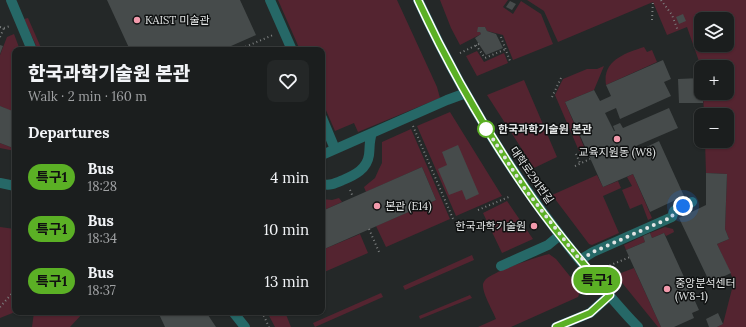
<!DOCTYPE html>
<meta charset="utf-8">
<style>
:root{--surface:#1b1e1e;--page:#242727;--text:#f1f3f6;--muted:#a0a2a4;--line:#393c3c}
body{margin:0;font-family:Lora,"Noto Sans KR",serif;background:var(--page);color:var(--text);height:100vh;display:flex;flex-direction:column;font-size:15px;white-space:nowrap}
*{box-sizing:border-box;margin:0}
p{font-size:13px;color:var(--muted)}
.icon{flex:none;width:22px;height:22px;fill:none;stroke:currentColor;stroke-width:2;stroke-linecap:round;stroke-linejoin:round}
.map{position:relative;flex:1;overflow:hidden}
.side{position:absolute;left:12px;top:47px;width:313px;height:268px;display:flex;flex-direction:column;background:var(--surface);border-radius:8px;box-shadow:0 1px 3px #0004,0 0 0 1px var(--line)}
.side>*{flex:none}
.badge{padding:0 8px;border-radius:13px;font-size:14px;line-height:26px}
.fabs{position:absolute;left:694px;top:12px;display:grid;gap:8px}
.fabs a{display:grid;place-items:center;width:40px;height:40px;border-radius:8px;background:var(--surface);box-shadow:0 1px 3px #0004,0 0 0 1px var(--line);font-size:20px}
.you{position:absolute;width:20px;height:20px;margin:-10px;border:3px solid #fff;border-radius:50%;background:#1a73e8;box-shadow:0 0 0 6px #1a73e833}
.map>.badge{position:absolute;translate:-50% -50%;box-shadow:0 0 0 2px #fff}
h2{padding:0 16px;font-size:15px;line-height:36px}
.round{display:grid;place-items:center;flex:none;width:42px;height:42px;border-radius:8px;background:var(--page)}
.head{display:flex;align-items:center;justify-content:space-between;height:68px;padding:0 16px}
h1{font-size:19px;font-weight:800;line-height:30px}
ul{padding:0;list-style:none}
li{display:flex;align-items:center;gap:12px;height:52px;padding:0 16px}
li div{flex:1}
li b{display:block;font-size:15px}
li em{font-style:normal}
li .badge{min-width:44px;font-weight:700;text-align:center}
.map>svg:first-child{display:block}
</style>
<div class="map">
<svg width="746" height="327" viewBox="0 0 746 327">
<rect width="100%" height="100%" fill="#242828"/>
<path fill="#542430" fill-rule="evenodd" d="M278,0H397L437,87L440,98L358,132L354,123L335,131L322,101V50H300Z
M440,0H508L503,7L513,14L521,1L541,14L553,44L513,60L503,35L487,31L485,27H479L478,31L480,32L481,34L460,45L451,28Z
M527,0H746V327H717L723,324L734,281L717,244L729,239L725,229L727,174L706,173L705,141H727V115H704L703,93H727V67H701L687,27L667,35L653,2L558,42L544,11ZM701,19H727V45H701Z
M28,18L42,50H38L24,19Z
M14,34L20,50H15V107L13,112L0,106V55L7,37Z
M644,47L647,52L652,50L657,62L606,85C602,60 626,53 644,47Z
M477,51L484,62L504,53L508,63L477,76L466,56Z
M604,66L594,90L565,102L585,149L579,151L555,95L563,79L587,69H597Z
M524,80L557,157L534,168L487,95Z
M450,112L502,196L456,216L417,126Z
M411,129L450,219L386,247L376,226L436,200L422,167L366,192L364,187L375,178L379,169L382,163V142Z
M0,143L13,148L15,143V151L0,148Z
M633,174L652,218L648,220L642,204L630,209L622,190L632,186L627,177Z
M597,175L603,187L618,181L621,188L603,196L619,233L592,245L589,244L552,195Z
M339,198L342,202L322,211V199L332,200Z
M507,201L533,239L502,253L483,213Z
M0,227L15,229V312L0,318Z
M665,227L673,229L674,232L666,236L664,233L652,238L650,233Z
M360,234L368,253L322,273V250Z
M643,236L645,242L626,250L624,245Z
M549,254L556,259L581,290L578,297L511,327H478L496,319C493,311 482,293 483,284C483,283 485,280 486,279C494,271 537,257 549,254Z
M472,255L474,260L405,290L403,286Z
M634,268L661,327H658L619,279L621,273Z
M381,293L383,297L315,327L313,323Z
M470,295L472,298L420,319L419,316Z
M34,312H84L70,327H32Z
M267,312H285L291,327H275Z"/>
<path fill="#464b4b" d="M107,0H240L256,35L222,50H130Z
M510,1L516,4L512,10L506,7Z
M683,14L686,21L679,24L676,17Z
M478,27H485L487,31L496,34L503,48L486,55L475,38L481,34L480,32H477Z
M0,45L3,46L0,54Z
M663,60L671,79L664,82L671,96L620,119L616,108L605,113L614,131H615L613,126L620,123L623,128L669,108L678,128L636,146L638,151L659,141L684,196L650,212L633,174L603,187L565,102L594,90L600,101L611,96L606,85Z
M701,78V93H703V103H679L678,79Z
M0,106L15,112V143L13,148L0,143Z
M458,145L479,194L466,200L462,190L449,195L438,169L447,165L442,152Z
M422,167L436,200L322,250V211Z
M706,173L727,174L725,229L729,239L717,244L731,273L710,283L679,218L706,205Z
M650,233L652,238L664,233L699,310L692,313L694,318L674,327H661L626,250L645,242L643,236Z
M158,312H206L216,327H165Z
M718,313L723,324L717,327H709L706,319Z"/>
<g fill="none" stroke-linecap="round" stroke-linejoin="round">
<path stroke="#7e8181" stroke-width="2" stroke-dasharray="1 3" stroke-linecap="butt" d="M661,0L672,15L678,31
M652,20L653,0
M0,27L4,28L10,26
M0,37L4,28
M501,37L510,61
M476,45L485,58L506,49
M238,50L273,35
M460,53L479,44
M552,97L561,78
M413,126L454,221
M576,154L580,163
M575,166L590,159
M350,190L353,197
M478,210L511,196
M369,229L379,252
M606,267L630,257
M0,307L15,290
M262,312L269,327"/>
<path stroke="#266867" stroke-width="10" d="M11,0L32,50
M270,0L292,50
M418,0C465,102 525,197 598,282C611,297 624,313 638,327
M322,118L335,149
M322,155L447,100L466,93
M0,183L15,186
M322,184C330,186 336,183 343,180C355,175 367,169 369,155C370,147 369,141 372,133
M580,260L593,252L672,217L674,211L692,202
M501,266L548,245L560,235
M233,312L245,327
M556,327L590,313L610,295"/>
</g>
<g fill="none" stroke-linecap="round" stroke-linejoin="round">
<g stroke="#fff" stroke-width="9">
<path id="line" d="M418,0C448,65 484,128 525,188C550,225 580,260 610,295L590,313L556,327"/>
</g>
<use href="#line" stroke="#5bb025" stroke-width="6"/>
<path stroke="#e2e5e5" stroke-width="4" stroke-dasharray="0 7.2" d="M486,129L484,125L525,189L580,260L593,252L672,217L674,210L683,206"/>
</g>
<g fill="#f29aac" stroke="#0f1111" stroke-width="1.5">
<circle cx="137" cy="20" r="4"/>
<circle cx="617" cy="139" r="4"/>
<circle cx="377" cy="206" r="4"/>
<circle cx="534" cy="226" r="4"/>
<circle cx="667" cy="289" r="4"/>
</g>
<circle fill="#fff" stroke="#5bb025" stroke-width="2" cx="486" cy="129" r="8"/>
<g text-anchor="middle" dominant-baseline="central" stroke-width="3" stroke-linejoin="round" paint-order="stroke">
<g font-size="11" fill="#e2e5e5" stroke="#0f1111" text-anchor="start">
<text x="145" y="20">KAIST 미술관</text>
<text x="617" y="152" text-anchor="middle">교육지원동 (W8)</text>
<text x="385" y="206">본관 (E14)</text>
<text x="526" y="226" text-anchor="end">한국과학기술원</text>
<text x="675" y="283">중앙분석센터<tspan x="675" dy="13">(W8-1)</tspan></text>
</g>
<g font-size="11" font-weight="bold" fill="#e2e5e5" stroke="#0f1111" text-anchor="start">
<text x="498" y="129">한국과학기술원 본관</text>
</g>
<g font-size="11" fill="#e2e5e5" stroke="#0f1111">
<text transform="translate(532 175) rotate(55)">대학로291번길</text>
</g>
</g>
</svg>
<div class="fabs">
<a><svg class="icon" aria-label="layers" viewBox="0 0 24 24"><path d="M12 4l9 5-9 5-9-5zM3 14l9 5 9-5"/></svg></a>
<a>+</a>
<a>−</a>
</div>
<div class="you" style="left:683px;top:206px"></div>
<b class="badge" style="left:597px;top:280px;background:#5bb025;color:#111">특구1</b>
<section class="side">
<div class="head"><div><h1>한국과학기술원 본관</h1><p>Walk · 2 min · 160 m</p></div><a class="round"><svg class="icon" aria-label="heart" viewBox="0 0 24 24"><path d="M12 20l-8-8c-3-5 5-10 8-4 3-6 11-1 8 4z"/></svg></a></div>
<h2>Departures</h2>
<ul>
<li><span class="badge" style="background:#5bb025;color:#111">특구1</span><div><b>Bus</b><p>18:28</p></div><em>4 min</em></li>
<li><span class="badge" style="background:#5bb025;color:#111">특구1</span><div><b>Bus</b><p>18:34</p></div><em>10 min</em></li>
<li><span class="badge" style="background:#5bb025;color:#111">특구1</span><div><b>Bus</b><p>18:37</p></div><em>13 min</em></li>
</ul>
</section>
</div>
